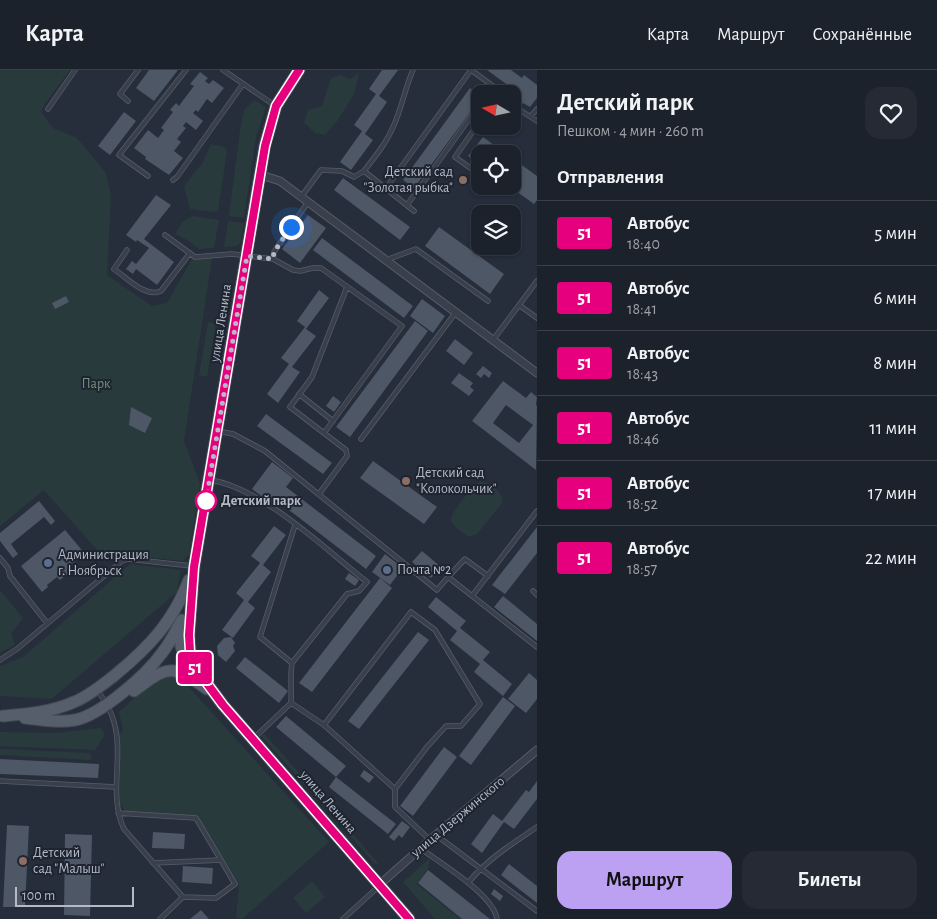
<!DOCTYPE html>
<html lang="ru">
<meta charset="utf-8">
<style>
:root{--surface:#1c222c;--page:#252a34;--text:#f1f3f6;--muted:#a0a4a9;--line:#3a3f48;--accent:#bca0f2}
body{margin:0;font-family:"Alegreya Sans",sans-serif;background:var(--page);color:var(--text);height:100vh;display:flex;flex-direction:column;font-size:19px;white-space:nowrap}
*{box-sizing:border-box;margin:0}
p{font-size:16px;color:var(--muted)}
.icon{flex:none;width:28px;height:28px;fill:none;stroke:currentColor;stroke-width:2;stroke-linecap:round;stroke-linejoin:round}
.map{position:relative;flex:1;overflow:hidden}
.drawer{display:flex;flex-direction:column;background:var(--surface);width:400px}
.drawer>*{flex:none}
.badge{padding:0 10px;border-radius:4px;font-size:18px;line-height:32px}
.needle{width:32px;rotate:279deg}
.buttons{position:absolute;left:471px;top:15px;display:grid;gap:10px}
.buttons a{display:grid;place-items:center;width:50px;height:50px;border-radius:10px;background:var(--surface);box-shadow:0 1px 4px #0004,0 0 0 1px var(--line);font-size:25px}
.scale{position:absolute;left:15px;bottom:12px;width:119px;box-sizing:border-box;padding-left:5px;border:2px solid #b5bac7;border-top:0;font-size:14px;line-height:18px;white-space:nowrap;color:#b5bac7;-webkit-text-stroke:4px #1e2430;paint-order:stroke}
.you{position:absolute;width:25px;height:25px;margin:-12px;border:4px solid #fff;border-radius:50%;background:#1a73e8;box-shadow:0 0 0 8px #1a73e833}
.map>.badge{position:absolute;translate:-50% -50%;box-shadow:0 0 0 2px #fff}
h2{padding:0 20px;font-size:19px;line-height:45px}
.round{display:grid;place-items:center;flex:none;width:52px;height:52px;border-radius:15px;background:var(--page)}
.head{display:flex;align-items:center;justify-content:space-between;height:85px;padding:0 20px}
h1{font-size:24px;font-weight:700;line-height:38px}
.action{display:flex;gap:10px;margin-top:auto;padding:10px 20px}
.action a{flex:1;height:58px;border-radius:15px;background:var(--accent);color:#111;font-size:20px;font-weight:700;line-height:58px;text-align:center}
.action a+a{background:var(--page);color:var(--text)}
ul{padding:0;list-style:none}
li{display:flex;align-items:center;gap:15px;height:65px;padding:0 20px;border-top:1px solid var(--line)}
li div{flex:1}
li b{display:block;font-size:19px}
li em{font-style:normal}
li .badge{min-width:55px;font-weight:700;text-align:center}
header{display:flex;align-items:center;gap:30px;box-sizing:border-box;height:70px;padding:0 25px;background:var(--surface);border-bottom:1px solid var(--line)}
header strong{font-size:24px}
nav{display:flex;gap:28px;margin-inline-start:auto;font-size:18px}
main{display:flex;flex:1;min-height:0}
.map>svg:first-child{display:block}
</style>
<header>
<strong>Карта</strong>
<nav><a>Карта</a><a>Маршрут</a><a>Сохранённые</a></nav>
</header>
<main>
<div class="map">
<svg width="537" height="849" viewBox="0 0 537 849">
<rect width="100%" height="100%" fill="#262d3b"/>
<path fill="#293a3d" d="M0,0H70L44,35L41,42L53,58L77,68L106,103L111,126L107,205L152,236L167,233L192,189L212,188L184,371L200,414L189,484L183,491L124,485L111,491L106,490L44,420L0,456Z
M359,3L354,24L338,50L325,65L315,63L304,53L308,40L322,36L331,8L340,5L350,9Z
M254,30L266,37L256,67L244,148L229,146L240,60L244,40Z
M211,74L224,77L227,81L218,141L212,142L190,139L184,116L203,92Z
M193,146L219,150L214,178L199,179L189,171L175,164L183,151Z
M228,151L244,153L241,172L237,176L224,177Z
M208,252L216,254L207,307L199,305Z
M480,412C491,411 502,422 503,432L477,464L469,467C464,463 453,457 451,450C450,444 473,415 480,412Z
M130,494L181,500L177,522L54,627L50,629L0,626V596L23,587Z
M0,520L23,548L11,564L15,575L0,583Z
M179,606L329,772L242,849L236,848L239,814L198,746L126,742L120,734L119,666L123,660L119,642L158,607Z
M101,658L105,665L95,680L0,676V662L55,663Z
M264,663L378,793L376,795L261,666Z
M0,679L89,683L92,688L90,690L0,685Z
M430,788L428,799L417,814L460,849H435L403,812Z
M312,811L325,827L306,843L293,828Z"/>
<path fill="#4e5766" fill-rule="evenodd" d="M149,0H178L154,31L136,18Z
M382,0H398L379,26L387,32L365,64L373,70L351,100L340,92L362,61L354,55L376,24L369,19Z
M487,0H511L522,8L524,5L537,15V28L530,37L523,33L520,37L512,32L513,25L510,23L513,19Z
M200,2L208,8L205,11L209,14L213,10L224,18L212,33L207,29L198,42L196,40L193,43L203,51L196,60L186,52L183,56L186,58L177,69L181,72L174,81L183,88L169,105L145,89L146,87L134,78L148,60L158,68L164,60L161,58L173,42L170,40L176,33L179,36L184,29L194,16L190,14Z
M470,18L480,25V29L414,118L403,110Z
M124,42L136,51L110,85L98,76Z
M483,67L506,84H480V95L468,86Z
M512,88L537,106V130L534,134L509,116H512Z
M343,108L410,157L400,170L334,120Z
M156,125L171,135L144,169L174,192L157,215L136,199L133,204L126,199L132,191L136,194L149,178L137,170L136,172L126,165Z
M308,145L326,158L300,193L282,179Z
M439,157L504,204L490,224L425,176Z
M322,168L413,236L404,248L313,180Z
M319,220L329,228L306,259L316,266L292,297L300,302L278,333L267,324L289,294L281,288L305,257L297,251Z
M66,226L69,232L55,239L52,233Z
M422,229L445,246L433,263L410,246Z
M415,251L428,261L350,367L336,357Z
M455,269L473,283L464,295L446,281Z
M483,296L492,303L489,308L484,304L481,308L476,304Z
M459,303L473,313L470,317L474,320L469,326L451,313Z
M503,311L526,328L531,322L537,327L536,335L537,336L536,400L472,351ZM506,335L533,355L519,373L493,353Z
M333,326L341,332L334,342L326,336Z
M131,337L152,348L145,363L129,355Z
M266,344L332,393L323,404L257,356Z
M373,391L437,437L424,454L360,408Z
M272,392L293,408L286,417L376,486L366,499L276,430L272,434L252,419Z
M39,431L55,451L51,455L44,447L11,474L18,484L13,488L0,471V463Z
M274,456L286,465L263,495L271,502L248,532L255,538L233,568L222,560L244,530L236,523L260,493L251,486Z
M537,457V483L505,524L492,515Z
M65,460L86,485L80,491L78,489L67,498L70,502L60,510L57,507L47,515L48,517L42,522L21,496Z
M422,481L441,497L431,508L412,492Z
M385,484L403,498L390,515L372,502Z
M349,503L359,510L355,516L345,509Z
M380,508L392,518L312,622L299,613Z
M503,526L537,554V571L494,537Z
M436,527L466,551L460,558L490,582L483,590L512,614L503,626L474,602L480,594L450,570L457,561L428,537Z
M418,562L429,570L359,659L348,651Z
M231,567L235,573L233,576L235,581L226,592L218,585L217,576L224,568Z
M245,587L288,621L279,633L236,598Z
M529,603L537,610V629L526,643L508,629Z
M503,627L515,636L471,695L459,686Z
M286,646L346,696L336,707L396,754L388,764L329,717L336,707L276,657Z
M444,677L457,687L413,746L400,736Z
M0,689L99,694L98,708L0,704Z
M364,700L374,707L369,713L360,706Z
M537,711V729L514,759L504,752L482,783L471,774L493,744L502,751L526,720L529,722Z
M402,751L410,757L402,768L399,765L394,771L389,767Z
M7,755L29,756L25,837H3Z
M153,762L185,764L184,779L152,778Z
M65,764L92,765L90,846L64,845Z
M509,794L537,816V833L501,805Z
M183,796L213,798L212,814L182,812Z
M428,800L490,849H462L418,813Z
M494,819L503,826L500,831L491,824Z
M201,840L209,849H190Z"/>
<g fill="none" stroke-linecap="round" stroke-linejoin="round">
<g stroke="#575d69" stroke-width="5.5">
<path id="service" d="M223,0L274,35
M413,0C405,18 402,37 394,55C387,72 375,87 364,101L414,141
M471,0L493,16L498,24
M488,24L493,16
M128,31L120,24L138,0
M512,35L537,51
M48,39L75,0
M531,46L537,39
M480,51L455,87L480,105
M148,106L119,85L186,0
M173,110L177,107L243,14
M386,118L471,0
M301,127L321,100L342,101L354,107L364,101
M407,135L480,34
M165,165L195,187L232,184L273,189L293,200L300,201L313,198H321L402,256L324,363
M127,180L114,199C127,208 145,228 161,221L190,183
M273,189L274,182L308,132
M386,190L416,179L488,231
M519,235L537,248
M493,270L537,211
M299,324L333,351
M218,361L233,364L265,381L437,520L448,507L537,577
M361,369L456,242
M211,410C264,419 325,479 367,512L359,521L347,524L292,593C290,606 292,619 291,633
M319,424L347,386L346,380L290,337L312,307L347,217
M0,488L8,498L10,506L47,553
M448,507L465,489L488,506
M533,521L537,525
M472,526L537,441
M0,590L17,579L122,491L128,489L192,496
M292,593L260,567L295,455
M98,621C105,631 111,640 114,652C124,687 108,725 124,759L183,827L160,849
M324,655L411,542L435,560L480,634L461,656H446L427,677L395,719V737L430,770
M255,667L291,633L324,655L395,719
M0,711L116,717
M118,743L196,748L221,790L153,793
M436,765L537,841
M420,778C440,793 494,825 497,849
M468,813C487,789 512,774 537,757
M183,827L216,828L235,814L221,790
M343,849L378,817"/>
</g>
<g stroke="#575d69" stroke-width="9">
<path id="minor" d="M261,105L280,111L537,303
M379,815L430,770L537,680"/>
</g>
<g stroke="#424854" stroke-width="13">
<path id="primary" d="M299,0L276,36L265,75L194,497L189,565L190,581L194,596L223,635L409,849
M181,555V576L187,595
M134,621C168,595 172,594 207,619
M3,646C27,644 52,642 74,632C89,626 102,615 115,605C149,577 173,552 189,510
M25,648C41,650 58,653 75,650C101,645 146,605 162,583C170,573 176,561 182,550"/>
</g>
<use href="#service" stroke="#393f4b" stroke-width="4"/>
<use href="#minor" stroke="#393f4b" stroke-width="7"/>
<use href="#primary" stroke="#575e6b" stroke-width="11"/>
</g>
<g fill="none" stroke-linecap="round" stroke-linejoin="round">
<g stroke="#fff" stroke-width="11">
<path id="line" d="M299,0L276,36L265,76L194,497L189,565L190,581L194,596L223,635L409,849"/>
</g>
<use href="#line" stroke="#e6007e" stroke-width="8"/>
<path stroke="#b5bac7" stroke-width="5" stroke-dasharray="0 9" d="M206,431L247,186L273,189L274,182L291,157"/>
</g>
<g fill="#8d6e63" stroke="#1e2430" stroke-width="2">
<circle cx="463" cy="110" r="5"/>
<circle cx="406" cy="411" r="5"/>
<circle cx="23" cy="791" r="5"/>
</g>
<circle fill="#fff" stroke="#e6007e" stroke-width="2.5" cx="206" cy="431" r="10"/>
<g fill="#5c6f8a" stroke="#1e2430" stroke-width="2">
<circle cx="48" cy="493" r="5"/>
<circle cx="387" cy="500" r="5"/>
</g>
<g text-anchor="middle" dominant-baseline="central" stroke-width="4" stroke-linejoin="round" paint-order="stroke">
<g font-size="14" fill="#b5bac7" stroke="#1e2430" text-anchor="start">
<text x="453" y="102" text-anchor="end">Детский сад<tspan x="453" dy="16">"Золотая рыбка"</tspan></text>
<text x="416" y="403">Детский сад<tspan x="416" dy="16">"Колокольчик"</tspan></text>
<text x="58" y="485">Администрация<tspan x="58" dy="16">г. Ноябрьск</tspan></text>
<text x="397" y="500">Почта №2</text>
<text x="33" y="783">Детский<tspan x="33" dy="16">сад "Малыш"</tspan></text>
</g>
<g font-size="14" fill="#b5bac7" stroke="#1e2430">
<text transform="translate(221 253) rotate(-81)">улица Ленина</text>
<text transform="translate(328 732) rotate(49)">улица Ленина</text>
<text transform="translate(458 747) rotate(-40)">улица Дзержинского</text>
</g>
<g font-size="14" fill="#6e957b" stroke="#1e2430">
<text x="96" y="314">Парк</text>
</g>
<g font-size="14" font-weight="bold" fill="#b5bac7" stroke="#1e2430" text-anchor="start">
<text x="221" y="431">Детский парк</text>
</g>
</g>
</svg>
<div class="buttons">
<a><svg class="needle" viewBox="-14 -14 28 28"><path d="M0-13l5 13h-10z" fill="#e53935"/><path d="M0 13l5-13h-10z" fill="#a0a4a9"/></svg></a>
<a><svg class="icon" aria-label="locate" viewBox="0 0 24 24"><circle cx="12" cy="12" r="6"/><path d="M12 2v4M12 18v4M2 12h4M18 12h4"/></svg></a>
<a><svg class="icon" aria-label="layers" viewBox="0 0 24 24"><path d="M12 4l9 5-9 5-9-5zM3 14l9 5 9-5"/></svg></a>
</div>
<div class="scale">100 m</div>
<div class="you" style="left:291px;top:157px"></div>
<b class="badge" style="left:195px;top:598px;background:#e6007e;color:#fff">51</b>
</div>
<section class="drawer">
<div class="head"><div><h1>Детский парк</h1><p>Пешком · 4 мин · 260 m</p></div><a class="round"><svg class="icon" aria-label="heart" viewBox="0 0 24 24"><path d="M12 20l-8-8c-3-5 5-10 8-4 3-6 11-1 8 4z"/></svg></a></div>
<h2>Отправления</h2>
<ul>
<li><span class="badge" style="background:#e6007e;color:#fff">51</span><div><b>Автобус</b><p>18:40</p></div><em>5 мин</em></li>
<li><span class="badge" style="background:#e6007e;color:#fff">51</span><div><b>Автобус</b><p>18:41</p></div><em>6 мин</em></li>
<li><span class="badge" style="background:#e6007e;color:#fff">51</span><div><b>Автобус</b><p>18:43</p></div><em>8 мин</em></li>
<li><span class="badge" style="background:#e6007e;color:#fff">51</span><div><b>Автобус</b><p>18:46</p></div><em>11 мин</em></li>
<li><span class="badge" style="background:#e6007e;color:#fff">51</span><div><b>Автобус</b><p>18:52</p></div><em>17 мин</em></li>
<li><span class="badge" style="background:#e6007e;color:#fff">51</span><div><b>Автобус</b><p>18:57</p></div><em>22 мин</em></li>
</ul>
<div class="action"><a>Маршрут</a><a>Билеты</a></div>
</section>
</main>
